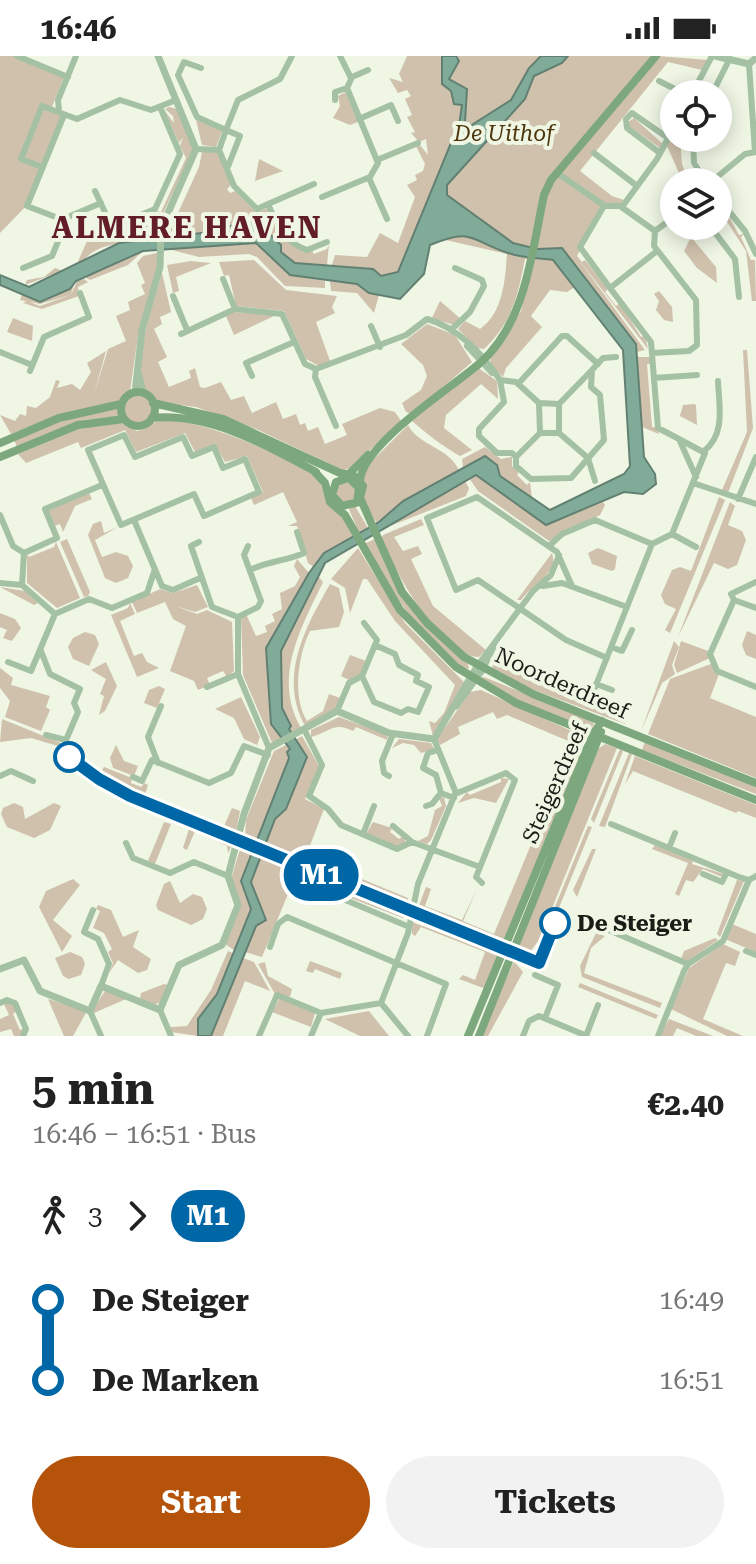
<!DOCTYPE html>
<meta charset="utf-8">
<style>
:root{--surface:#fff;--page:#f2f2f2;--text:#222;--muted:#767676;--accent:#b45309}
body{margin:0;font-family:"Roboto Serif",serif;background:var(--page);color:var(--text);height:100vh;display:flex;flex-direction:column;font-size:30px;white-space:nowrap}
*{box-sizing:border-box;margin:0}
p{font-size:26px;color:var(--muted)}
.icon{flex:none;width:44px;height:44px;fill:none;stroke:currentColor;stroke-width:2;stroke-linecap:round;stroke-linejoin:round}
.map{position:relative;height:980px;overflow:hidden}
.details{display:flex;flex-direction:column;background:var(--surface);flex:1}
.details>*{flex:none}
.badge{padding:0 16px;border-radius:26px;font-size:28px;line-height:52px}
.fabs{position:absolute;left:660px;top:24px;display:grid;gap:16px}
.fabs a{display:grid;place-items:center;width:72px;height:72px;border-radius:50%;background:var(--surface);box-shadow:0 4px 20px #0003;font-size:40px}
.map>.badge{position:absolute;translate:-50% -50%;box-shadow:0 0 0 4px #fff}
.legs{display:flex;align-items:center;gap:12px;height:88px;padding:0 32px;font-size:26px}
.legs p{margin-inline-start:auto}
.summary{display:flex;align-items:center;justify-content:space-between;height:136px;padding:0 32px}
h1{font-size:44px;font-weight:700;line-height:60px}
.cta{display:flex;gap:16px;margin-top:auto;padding:16px 32px}
.cta a{flex:1;height:92px;border-radius:48px;background:var(--accent);color:#fff;font-size:32px;font-weight:700;line-height:92px;text-align:center}
.cta a+a{background:var(--page);color:var(--text)}
ul{padding:0 32px;list-style:none}
li{display:flex;align-items:center;gap:28px;height:80px;font-size:30px}
li i{display:grid;place-items:center;width:12px;height:100%;margin:0 10px;background:currentColor}
li i::after{content:'';width:20px;height:20px;margin:-10px;border:6px solid;border-radius:50%;background:var(--surface)}
li p{margin-inline-start:auto}
li:first-child i{background:linear-gradient(#0000 50%,currentColor 0)}
li:last-child i{background:linear-gradient(currentColor 50%,#0000 0)}
.status{display:flex;justify-content:space-between;align-items:center;height:56px;padding:0 40px;background:var(--surface);direction:ltr}
.status svg{height:22px;fill:currentColor}
.map>svg:first-child{display:block}
</style>
<div class="status"><b>16:46</b><svg viewBox="0 0 49 12"><path d="M0 12V9h3v3zM5 12V6h3v6zM10 12V3h3v9zM15 12V0h3v12zM26 1h20v11H26zM47 4h2v5h-2z"/></svg></div>
<div class="map">
<svg width="756" height="980" viewBox="0 0 756 980">
<rect width="100%" height="100%" fill="#eff6e4"/>
<path fill="#cfc1ac" d="M0,0H24L64,21L52,51L62,59L29,147L0,177Z
M407,0H656L646,18L658,0L708,4L702,14L668,6L580,115L612,140L624,144L621,148H602L577,200L582,206L585,204L608,233L605,236L616,250L620,247L641,281L645,279L648,293L576,200L645,294L637,296L636,288L573,206L559,211L575,231L567,236L550,234L531,260L542,271L506,312L503,321L491,309L490,300L521,255L532,204L525,203C518,239 512,267 484,293L477,292L458,273L465,265L480,273C503,257 505,225 507,198L415,177L398,216L381,220L373,213L332,209L335,199L367,201L380,177L398,187L415,141L407,129L417,124L415,119L423,115L425,108L416,90L420,89L428,99L426,83L419,86L411,77L415,76L407,61L412,59L405,43L411,40L407,34L398,37L389,22L403,26L399,18Z
M346,36L358,66L350,69L333,62L340,50L338,40Z
M169,51L177,53L194,92L158,168L156,185C135,186 93,185 83,207L25,229L27,224L44,221L55,212L63,215L76,210L87,185L104,178L108,180L111,175L113,178L155,156L157,160C148,179 146,182 126,179L139,184L150,180L159,160L157,155L161,156L186,102L180,90L183,81L179,87L164,54L174,67L173,60L165,53Z
M634,62L663,88L660,92L629,70L628,66Z
M196,64L223,73L216,91L202,89Z
M674,76V82H680L682,108L689,126H683L667,90Z
M216,93L231,129L227,133L230,137L235,135L256,156L268,152L280,180L304,196L312,194L314,198L327,193L329,188L327,209L295,207L280,196L281,189L211,176L166,183L199,111L202,96Z
M259,103L283,115L255,125Z
M718,152L722,157L726,155L739,179L744,178L741,181L751,204H755L756,245H752L746,195Z
M691,181L716,211L717,227L697,212L684,195Z
M256,187L290,219L325,225V232L285,230L257,201L249,198L199,201L168,193Z
M142,196L128,209L90,224L85,221Z
M157,197V213L138,279L130,336L120,346L46,364L11,378L0,359L15,365L20,358L26,360L27,350L36,352L50,341L56,324L60,325L57,332L72,328L80,334L91,316L87,307L106,295L94,338L108,293L126,285L116,260L130,254L128,246L145,238L141,229L145,227L137,207L143,200Z
M254,204L286,234L337,240L332,251L335,257L316,266L330,305L319,310L306,303L284,255L236,250L229,219L224,220L219,206Z
M191,205L211,207L176,221L179,235L173,237L167,209Z
M162,217L171,256L160,261L162,268L154,273L167,301L158,306L169,331L191,322L189,315L195,312L200,331L205,332L221,326L231,344L244,340L252,357L276,346L283,363L296,358L300,369L305,367L308,375L318,371L325,388L347,379L342,368L380,352L395,356L401,365L351,412L343,414L256,373L196,351L156,346L142,334C136,293 151,255 162,217Z
M84,223L88,226L78,231L79,240L42,253L23,247L27,245L40,250L70,239L40,248L20,244L22,238L40,246L70,233L74,228L71,239L77,225Z
M330,225L357,228L367,236L379,239L374,257L357,237L331,235Z
M659,235L672,251L673,266L664,264L656,254L659,245L654,238Z
M440,245L461,263L454,269L432,262Z
M234,256L276,259L234,279L226,260Z
M13,262L33,270L32,285L7,276Z
M427,268L455,279L472,306L412,358L406,356L402,347L421,334L427,320L423,309L401,288Z
M743,294H747L753,372L728,437L722,434L747,376Z
M637,301H651L652,308H647L652,371H657L659,378L642,371Z
M477,311L497,325L498,343L481,328L446,359L444,372L472,394L460,400C441,389 428,379 412,365Z
M124 354a14 14 0 1 1 28 0a14 14 0 1 1-28 0Z
M695,348L696,350L697,369L680,360L683,349Z
M120,351L121,360L83,364L17,391L14,384L51,368Z
M118,365L137,375C146,374 152,366 160,365C195,360 291,401 319,423L328,449L341,457L353,481L324,497L314,511L308,507L297,470H288L297,466L283,436L254,449L251,442L263,436L247,400L225,406L215,388L195,396L185,377L136,396L125,374L81,392L78,386L26,407L18,398L78,373Z
M408,369C419,390 448,391 459,414L403,445L377,467L364,448V413Z
M485,391L501,403L512,401V410L519,416L517,419L527,429L530,426L532,443L500,420L497,409L486,400L463,412L462,403Z
M476,419L546,469L603,446L605,449L600,459L549,485L478,435L469,422Z
M465,425L469,432L466,440L380,474Z
M336 436a10 10 0 1 1 20 0a10 10 0 1 1-20 0Z
M89,437L92,443L75,450L63,476L60,468L54,470L47,455Z
M719,441L725,444L670,577L665,574L676,553L665,548L661,539L672,514L680,511L691,515Z
M730,446L735,450L728,469L742,475L746,484L737,509L728,513L714,507L678,581Z
M355,450L368,472L359,477L349,453Z
M421,463L424,469L394,481L403,495L418,490L422,498L411,503L433,550L486,594L479,601C440,601 396,515 381,484L383,479Z
M101,465L104,477L118,471L95,484L102,501L116,496L128,500L133,510L128,522L116,527L105,522L88,479L93,468Z
M67,483L90,536L88,540L84,541L60,486Z
M375,483L399,534L468,608L469,613C428,601 386,523 364,488Z
M56,486L80,542L57,552L27,527V498L29,501L54,491Z
M358,492L405,567L464,626L433,680L429,665L435,667L444,657L455,629L395,565L367,523H363L350,557L345,532L331,523Z
M598,492L617,500L615,513L612,515L592,508L588,497Z
M552,497C559,518 532,528 521,544H517Z
M297,503L309,517L266,592L271,668L284,682L272,687L243,619L241,560L246,558L256,580L267,576L265,570L275,565L272,558L282,553L280,537L295,530L300,521L294,510Z
M318,520L323,526C301,572 272,622 301,672L292,677L282,652L281,595Z
M330,528L339,532L344,556L339,571L310,575C298,599 292,641 307,665L323,655L329,638L340,642L335,653L305,670C278,621 305,572 330,528Z
M197,529L208,551L195,556L175,550L197,558L207,554L232,566L234,615L227,621L223,615L207,622L210,629L198,634L194,625L170,615L186,570L173,563L165,546L137,557L132,546L160,533L173,537Z
M0,531L25,535L38,547L34,549Z
M130,547L135,558L120,565L134,600L142,597L147,606L159,612L137,621L111,559L128,552Z
M0,557L15,563L21,572L12,585L3,582L7,574L0,571Z
M747,575L756,579V603L746,599L742,589Z
M85,576L95,579L99,588L89,610L73,603L68,591L73,582Z
M674,585L679,591L672,609L675,618L662,627L641,675Z
M681,585L708,595L710,602L677,617L674,609Z
M497,597H500L499,603L550,627L551,624L585,638L582,642L623,659L625,668L518,628L492,612Z
M350,599L366,605L361,618L349,624L341,620Z
M106,606L117,630L105,655L99,659L104,640L100,638L106,623L91,614Z
M711,608L719,618L710,642L756,661V722L648,678L670,623Z
M0,612L13,622L11,629L50,640L46,651L50,654L41,675L5,661L10,645L0,632Z
M484,621L588,663L594,667L591,675L511,642L481,622Z
M159,630L165,633L157,652L144,647L149,634Z
M481,634L576,677L583,686L581,701L505,888L418,852L426,831L431,833L425,850L462,864L477,833L463,865L494,878L573,687L507,659L497,663L493,656L458,671L460,678L440,689L437,683L470,636Z
M241,641L260,681L257,689L244,683L234,662L215,653Z
M339,661L388,679L387,684L356,671L353,675C334,665 330,676 311,681V674Z
M2,663L61,687V691L31,682L0,686Z
M302,680L319,710L305,743L324,753L306,800L408,842L406,849L264,791L275,763L288,749L305,707L307,700L295,684Z
M399,683L431,687L434,693L421,697L414,689L403,687L392,692Z
M645,685L756,731V738L642,694Z
M288,688L289,702L256,787L245,782L246,764L274,695Z
M605,688L617,692L539,884L529,897L517,893L598,693Z
M116,689L124,705L138,710L134,720L113,712L110,702Z
M620,693L623,695L594,767L591,763Z
M629,697L632,698L605,771L599,770Z
M635,700L756,749V762L738,755L736,757L633,715L625,728Z
M104,711L132,722L131,727L141,731L144,727L148,729L145,739L224,770L232,752L240,755L235,781L107,725L99,719Z
M501,722L509,723L496,747L474,742L458,747L467,736L470,739L501,726Z
M444,741L446,750L431,784L427,788L418,785L428,780L435,754L442,750L439,742Z
M125,742L233,787L228,797L227,790L195,775L187,794L183,792L189,773L123,745Z
M14,747L23,751L25,763L54,747L61,750L50,774L34,782L7,771L1,758L3,752Z
M164,766L171,768L155,808L148,805Z
M373,766L392,772L390,776L399,783L403,780L406,787L398,792L366,778Z
M588,770L592,771L545,886L541,885Z
M655,789L693,805L692,808L724,818L722,821L703,813L693,826L686,824L679,840L675,838L688,807L652,793Z
M241,790L253,795L241,825L251,852L234,894L225,888L241,848L231,823Z
M592,793H596L577,841L573,834Z
M261,798L405,857L403,862L295,821L262,901L245,896L256,869L251,826Z
M73,823L80,829L53,864L72,880L62,896L39,851L46,835Z
M737,824L744,825L720,881L717,878Z
M170,825L180,847L193,838L202,841L207,853L203,863L191,869L158,854L156,849L164,828Z
M98,849L111,854L123,881L139,874L133,891L151,903L147,914L138,917L118,904L109,917L113,907L108,896L112,893L104,877L93,872L100,855L96,853Z
M412,866L500,899L486,933L459,923L463,919L475,924L485,896L421,871L415,880L412,878Z
M732,868L756,878V896L725,883Z
M596,877L605,880L591,892L584,917L662,947L660,952L582,921L580,910Z
M715,882L718,884L686,906L681,903L684,895Z
M723,888L740,896L735,910L726,907L703,963L743,980H727L671,953L689,912Z
M228,895L233,897L217,938L198,963V980L171,976V971L187,970L211,934Z
M70,896L82,901L85,908L81,919L69,923L63,920L55,902Z
M243,902L254,906L270,935L245,925L223,980H211Z
M310,905L342,917L340,923L315,913L313,917L306,915Z
M514,905L523,916L488,980H481Z
M265,906L268,920L292,933L290,941L275,938L258,908Z
M580,927L658,959L656,963L578,931Z
M164,928L168,929L161,946L154,949L140,943L141,937Z
M105,935L126,943L94,957L93,953Z
M280,942L315,957L311,971L272,956Z
M48,943L87,955L73,980H64Z
M8,947L14,949L17,955L13,958L20,974L24,972L21,980H14L11,973L0,976V963L9,959L4,948Z
M369,955L389,980H360L325,963Z
M669,963L713,980H696L677,972L673,980H660Z"/>
<path fill="#81ab99" stroke="#628072" stroke-width="2" d="M442,0H456L459,5L449,23L467,33L465,66L470,70L511,44L529,12L541,0H568L562,7L534,20L525,43L447,129V139L513,187L537,193L562,192L636,288L644,401L655,418L656,428L643,438L624,436L546,469L476,419L325,507L281,595L282,652L291,670L289,673L307,701L286,753L275,763L251,826L266,864L256,870L211,980H198V963L217,938L251,853L241,825L289,702L287,696L290,693L271,668L266,592L309,517L324,497L379,466L403,445L485,400L497,409L500,420L550,454L624,418L630,410L623,294L553,204C538,202 522,202 508,197C469,184 473,171 430,189L424,218L400,243L369,237L357,228L290,219L256,187L143,195L76,225L70,233L40,246L0,229V219L29,231L119,187L210,176L254,163L281,189V196L295,207L373,213L381,220L398,216L453,82L458,77L462,49L454,48L451,35L442,28Z"/>
<g fill="none" stroke-linecap="round" stroke-linejoin="round">
<path stroke="#a4c1a4" stroke-width="6" d="M17,0L68,21
M340,0L351,22
M749,8L755,96
M201,12L184,6L178,19L197,61L226,74L219,94L234,130L257,153L268,148
M659,25L685,38
M692,38L712,0
M712,38L729,4
M335,44V36L347,32L352,21L368,14
M59,55L58,44L76,0
M64,59L27,150L66,165
M359,63L391,49L398,65
M693,82L694,107L706,126
M196,93L219,94
M594,97L637,130
M660,97L627,72L626,63L632,57L668,82
M377,104L418,87
M42,111L21,103L42,50L77,63L120,44L151,54L176,44
M227,113L240,80L226,74L238,44L280,23L292,0
M554,119H560L605,150H620L655,175
M369,122L387,163
M711,126L745,98L756,96
M314,128L268,148C277,169 284,186 307,194L327,186
M95,135L112,171L155,153L180,98L160,51
M322,141L370,121L378,107L347,32
M718,142L745,175L756,198
M604,150L580,191L610,232
M622,151L657,103L674,71
M710,170L735,203L739,241
M657,195L610,232L651,286L658,372L679,383
M23,212L52,200L68,161L101,147
M223,223L235,253
M173,240L187,274
M371,270L380,291
M452,273L470,256L484,230L482,224L455,212
M181,278L235,253L282,258L305,308L316,313L406,279L427,263C457,271 483,298 500,324
M467,290L492,317
M0,296L32,309
M652,297L689,295L697,289L696,244L654,190L655,175L674,161
M316,313L315,321L336,370
M30,315L44,281L89,261L80,237
M252,320L246,307L294,286
M654,322L697,319
M518,328L562,280H567L598,308
M539,347L559,348L592,314
M559,348V377L588,402L595,425
M559,377H540L516,401V410L531,423L571,422L604,384L600,339L591,331L592,314L603,302L616,301
M124,379L135,401L183,381L192,400L214,391L223,412L245,403L259,436L204,460L194,438L121,469L88,394Z
M704,395C726,378 719,349 718,325
M516,401L512,397H497L479,380V373L504,346L500,324L516,326L539,347L540,377
M693,427L756,448
M738,443L756,401
M0,459L13,490L24,497
M134,464L162,530L173,534L200,522
M672,478L696,491
M199,486L191,490L212,551L238,561L258,551L261,545L244,499L248,490
M549,490L562,478L595,464L652,488
M250,514C268,505 286,505 304,497L297,476
M756,526L731,538L734,544L710,598L717,615L756,631
M0,527L22,529L55,558
M22,529L24,497L57,482L45,453L102,429
M543,530L562,527L627,551
M572,530L557,496L477,441L427,462L456,534L478,524L566,584L607,602
M734,544L756,552
M238,561V618L269,692
M364,567L377,584L375,589
M611,591L622,595L632,574
M41,595L50,618L80,633L74,647L78,656L66,684L46,679
M8,606L31,615L55,558L89,543L112,552L147,537L155,513
M478,609L533,535L551,519L559,499
M483,613L495,588
M596,628L612,634
M207,631L238,618
M592,639L652,488L672,478L705,397L679,383L696,421
M337,655L349,627L362,620L374,646L401,657L408,653L418,656L429,631L416,625L418,619L399,609L395,598L375,589L362,620
M305,675L322,709L309,740L328,753L341,769L397,793L412,786
M434,683L456,737
M438,694L428,697L423,712L436,719L441,737L454,742
M158,707L148,681L161,650
M0,720L11,715L33,725
M389,720L384,717L382,705L393,678
M133,721L142,725L152,704L209,727L231,717L244,690L268,699
M426,750L432,748L441,737
M611,768L739,821L749,824L756,820
M393,770L412,786L480,811
M363,778L374,750
M126,787L133,802L170,817L194,806L228,820
M669,792L675,777
M703,818L722,826L727,816
M317,832L407,870
M93,854L84,876L98,883L109,908L101,930
M599,870L688,908
M270,891L278,868L287,861L446,928L427,980
M746,895L756,899
M535,919L558,929L545,962
M0,947L7,944L15,947L26,973L23,980
M160,954L171,980
M90,955L101,980
M259,980L277,939L321,957L381,947
M311,980L321,957
M408,980L381,947L408,877L418,828L455,738L506,717L515,724L476,821L482,827
M523,980L529,965L539,960L587,980
M586,980L598,949
M658,980L684,915L688,908L723,885L749,824"/>
<path stroke="#a4c1a4" stroke-width="7" d="M715,0L749,8L756,2
M139,319L143,337
M135,337L142,274L160,211L161,173L196,93L158,0
M456,650L483,613
M0,913L24,904L40,935L90,955L101,930L160,954L179,909L222,889L238,849L228,820L244,758L269,692L337,655L389,677L434,683L478,609"/>
<path stroke="#7da87e" stroke-width="8" d="M121 353a17 17 0 1 1 34 0a17 17 0 1 1-34 0Z
M153,347L223,363L340,417L353,419L363,430L359,446L342,450L332,439L336,426L349,422L359,432L357,446
M152,362C209,356 268,390 316,416
M0,387L59,362L121,348
M0,401L78,369L124,363
M314,415L325,427L330,446L345,459L400,554L456,611L516,647L756,744
M349,418L368,399
M360,425C362,388 453,331 480,307C526,267 532,195 544,139L551,124L656,0
M361,444L402,536L427,567L464,601L533,638L756,727
M468,980L593,678L602,665
M479,980L601,676"/>
</g>
<g fill="none" stroke-linecap="round" stroke-linejoin="round">
<g stroke="#fff" stroke-width="18">
<path id="line-1" d="M69,701L99,723L130,740L539,907L555,867"/>
</g>
<use href="#line-1" stroke="#0067a7" stroke-width="12"/>
</g>
<g fill="#fff" stroke="#0067a7" stroke-width="4">
<circle cx="69" cy="701" r="14"/>
<circle cx="555" cy="867" r="14"/>
</g>
<g text-anchor="middle" dominant-baseline="central" stroke-width="8" stroke-linejoin="round" paint-order="stroke">
<g font-size="22" font-style="italic" fill="#4d360b" stroke="#eff6e4">
<text x="504" y="77">De Uithof</text>
</g>
<g font-size="22" fill="#1a1c16" stroke="#eff6e4">
<text transform="translate(562 627) rotate(24)">Noorderdreef</text>
<text transform="translate(555 727) rotate(-66)">Steigerdreef</text>
</g>
<g font-size="22" font-weight="bold" fill="#1a1c16" stroke="#eff6e4" text-anchor="start">
<text x="577" y="867">De Steiger</text>
</g>
<g font-size="30" font-weight="bold" letter-spacing="2" fill="#621d29" stroke="#eff6e4">
<text x="187" y="171">ALMERE HAVEN</text>
</g>
</g>
</svg>
<div class="fabs">
<a><svg class="icon" aria-label="locate" viewBox="0 0 24 24"><circle cx="12" cy="12" r="6"/><path d="M12 2v4M12 18v4M2 12h4M18 12h4"/></svg></a>
<a><svg class="icon" aria-label="layers" viewBox="0 0 24 24"><path d="M12 4l9 5-9 5-9-5zM3 14l9 5 9-5"/></svg></a>
</div>
<b class="badge" style="left:321px;top:819px;background:#0067a7;color:#fff">M1</b>
</div>
<section class="details">
<div class="summary"><div><h1>5 min</h1><p>16:46 – 16:51 · Bus</p></div><b>€2.40</b></div>
<div class="legs"><svg class="icon" aria-label="walk" viewBox="0 0 24 24"><circle cx="13" cy="4" r="2"/><path d="M13 8l-2 6 4 7M11 14l-3 7M7 12l3-4h3l4 4"/></svg>3<svg class="icon" aria-label="forward" viewBox="0 0 24 24"><path d="M9 5l7 7-7 7"/></svg><b class="badge" style="background:#0067a7;color:#fff">M1</b></div>
<ul>
<li><i style="color:#0067a7"></i><b>De Steiger</b><p>16:49</p></li>
<li><i style="color:#0067a7"></i><b>De Marken</b><p>16:51</p></li>
</ul>
<div class="cta"><a>Start</a><a>Tickets</a></div>
</section>
